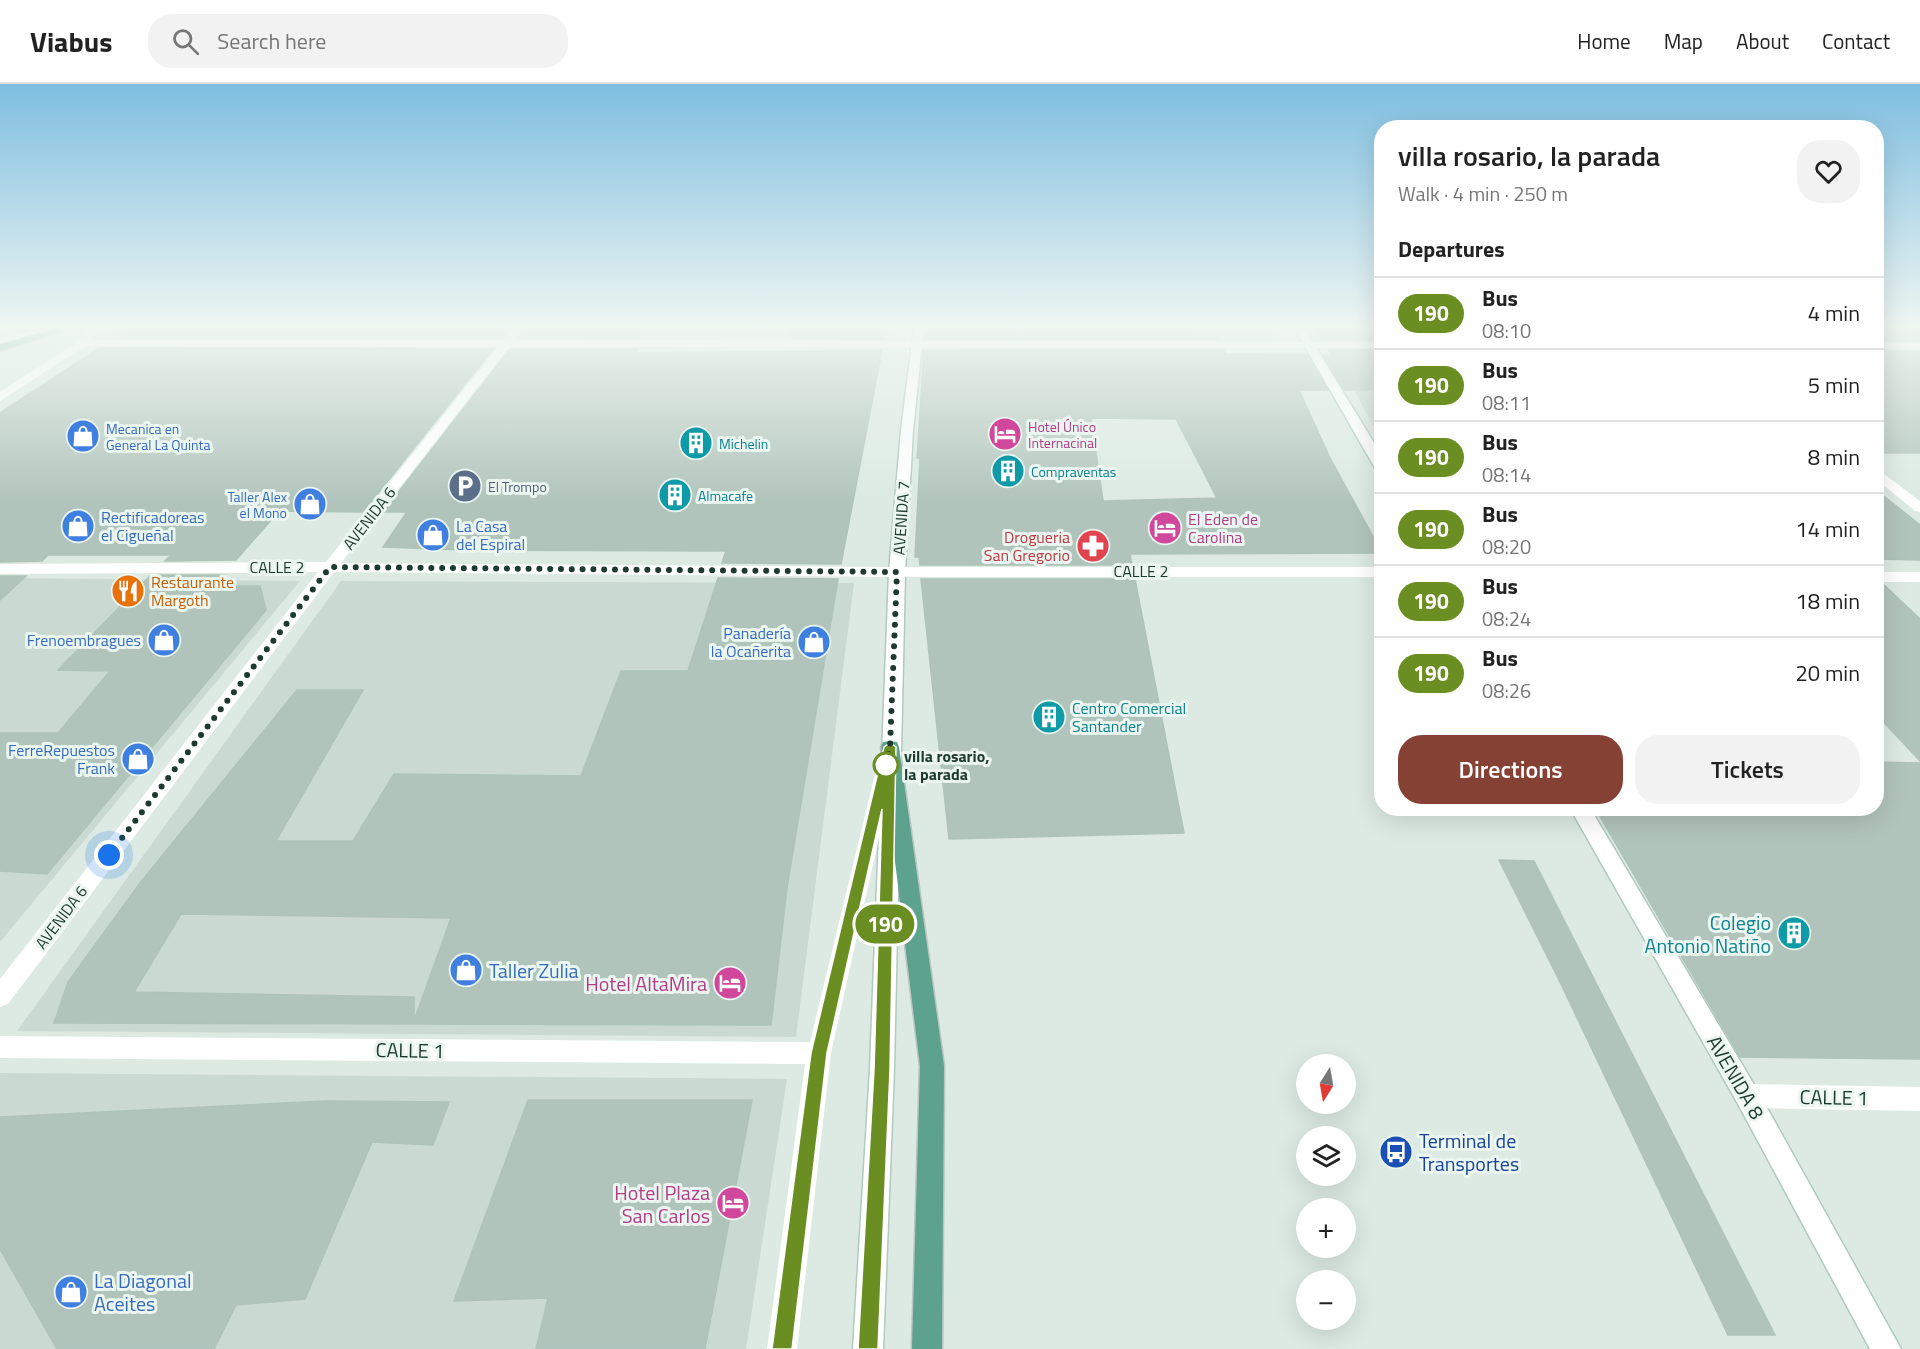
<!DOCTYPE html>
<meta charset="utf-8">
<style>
:root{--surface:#fff;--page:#f2f2f2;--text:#222;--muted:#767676;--line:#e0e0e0;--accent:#844134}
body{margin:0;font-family:"Titillium Web",sans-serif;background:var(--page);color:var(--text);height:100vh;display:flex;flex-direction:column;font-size:22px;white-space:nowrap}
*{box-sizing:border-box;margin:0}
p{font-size:20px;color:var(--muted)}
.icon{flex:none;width:33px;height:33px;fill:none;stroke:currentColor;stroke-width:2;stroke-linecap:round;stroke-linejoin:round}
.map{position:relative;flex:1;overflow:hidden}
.panel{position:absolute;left:1374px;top:36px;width:510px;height:696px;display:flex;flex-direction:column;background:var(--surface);border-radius:24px;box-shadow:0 6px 24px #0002}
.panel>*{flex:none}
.badge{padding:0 12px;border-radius:20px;font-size:21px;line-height:39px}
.needle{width:39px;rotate:191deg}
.buttons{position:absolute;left:1296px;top:970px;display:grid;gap:12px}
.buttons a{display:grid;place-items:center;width:60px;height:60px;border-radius:50%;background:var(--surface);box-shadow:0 6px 24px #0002;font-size:30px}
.you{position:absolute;width:30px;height:30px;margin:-15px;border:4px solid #fff;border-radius:50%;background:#1a73e8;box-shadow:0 0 0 9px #1a73e833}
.map>.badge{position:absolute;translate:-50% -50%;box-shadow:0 0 0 3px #fff}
h2{padding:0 24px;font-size:22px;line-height:54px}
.round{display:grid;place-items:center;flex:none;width:63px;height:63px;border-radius:24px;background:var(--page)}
.head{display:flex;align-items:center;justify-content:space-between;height:102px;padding:0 24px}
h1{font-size:28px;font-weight:600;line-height:45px}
.primary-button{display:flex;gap:12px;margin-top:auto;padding:12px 24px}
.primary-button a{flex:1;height:69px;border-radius:24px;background:var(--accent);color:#fff;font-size:24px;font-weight:600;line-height:69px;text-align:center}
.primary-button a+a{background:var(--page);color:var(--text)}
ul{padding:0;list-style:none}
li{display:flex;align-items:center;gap:18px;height:72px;padding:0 24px;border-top:2px solid var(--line)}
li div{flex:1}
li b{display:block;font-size:22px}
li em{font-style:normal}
li .badge{min-width:66px;font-weight:700;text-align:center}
header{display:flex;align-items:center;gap:36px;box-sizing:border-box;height:84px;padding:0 30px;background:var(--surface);border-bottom:2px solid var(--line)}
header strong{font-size:28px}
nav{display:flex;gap:33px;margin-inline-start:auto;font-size:21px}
.search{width:420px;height:54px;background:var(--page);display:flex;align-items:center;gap:15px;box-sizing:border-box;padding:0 21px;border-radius:24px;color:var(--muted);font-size:22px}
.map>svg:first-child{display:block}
</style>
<header>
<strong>Viabus</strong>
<div class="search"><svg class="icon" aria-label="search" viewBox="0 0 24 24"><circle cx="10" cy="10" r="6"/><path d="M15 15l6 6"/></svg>Search here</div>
<nav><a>Home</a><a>Map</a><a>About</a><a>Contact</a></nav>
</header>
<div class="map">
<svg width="1920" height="1265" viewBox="0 0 1920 1265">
<rect width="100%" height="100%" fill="#dceae3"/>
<path fill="#cad9d1" d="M118,242H518L506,260L494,256L98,255Z
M534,242H894L892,255L523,256Z
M914,242H1272L1279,256L913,255Z
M1334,267H1381V357Z
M0,494L300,497L0,858Z
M341,497L854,499L796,953L17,947Z
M0,989L787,995L746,1265H0Z"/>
<path fill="#b1c4bb" stroke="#aec3b9" stroke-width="1.5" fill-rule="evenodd" d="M133,242H512L502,254H115Z
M527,242H651L644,254H519Z
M791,242H886L884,255L788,254Z
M926,242H1195L1197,249H1217L1220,255H925Z
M1314,242H1382V256H1322Z
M1876,244H1920V257H1876Z
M99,264L493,265L363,428L279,427L236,476L165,477L171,471H48L42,477L0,478V329Z
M510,265H638L636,269L882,266L841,480L722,479L726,467L465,466L383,463L407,428H383Z
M924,266H1224L1225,270L1307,271L1328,306H1299L1330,374L1382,469L1130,470L1132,481H920L919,473H915L920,374H917ZM1091,334L1176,335L1217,414L1103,417Z
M1328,266H1382V306H1345L1323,271L1331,272Z
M1876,267H1920V369H1876Z
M1876,406L1920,441V476L1876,475Z
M151,491H224L214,502H260L266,526L47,790L0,787V649H58L110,587L58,586Z
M0,492H26L0,516Z
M718,494L838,495L787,804L771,941L54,939L68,898L140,799L297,606H363L276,757H353L394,690L581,692L621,587H688ZM181,830L451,834L414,937V913L134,908Z
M921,495H1135L1184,749L949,755Z
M1876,500H1883L1920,535V677L1876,630Z
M1876,678L1920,679V975L1740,973L1595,724H1876Z
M1499,776L1534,777L1775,1251H1728L1560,898Z
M528,1016H752L705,1265H536L548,1214L454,1217Z
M326,1017L449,1018L433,1061L372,1058L305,1215L236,1221L214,1265H57L0,1165V1033Z"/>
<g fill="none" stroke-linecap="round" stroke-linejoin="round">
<g stroke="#afcabe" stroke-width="3">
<path id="secondary" d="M51,242H68L0,260V254Z
M914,242H924L913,346L905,488L894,985L883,1265H853L870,985L889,488L901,346Z
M1293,242H1303L1382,372V388L1375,384Z
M1570,724H1590L1756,1004L1901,1265H1870L1738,1020Z"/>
</g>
<g stroke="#bbc4c1" stroke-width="3">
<path id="primary" d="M64,242H79L0,267V260Z
M890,657L897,658L899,663L944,982L942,1265H912L920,982L881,663L883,658Z"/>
</g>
<path fill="#fff" fill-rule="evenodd" d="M90,242H100L91,256H503L515,242H525L514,256L1382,258V264L509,263L341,479L897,483H1382V493H897L334,488L8,920L0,923V895L318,488L0,490V480L326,478L498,263L85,262L0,317V308L79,257Z
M1876,259H1920V265H1876Z
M1876,384L1920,417V428L1915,427L1876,395Z
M1876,488H1920V498H1876Z
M886,675L893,677L895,682L831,969L797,1265H767L805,980L0,974V952L810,958L877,682L879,677Z
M1747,1000L1920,1003V1027L1747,1024L1738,1020L1734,1012L1738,1004Z"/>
<use href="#secondary" fill="#fff" fill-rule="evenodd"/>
<use href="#primary" fill="#5da28c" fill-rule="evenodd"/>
</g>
<linearGradient id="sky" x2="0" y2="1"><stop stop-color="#7ebee0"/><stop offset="0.58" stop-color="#eff6f2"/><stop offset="1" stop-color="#eff6f2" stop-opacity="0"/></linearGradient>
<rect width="1920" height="419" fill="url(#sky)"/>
<path fill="#6b8e23" stroke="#fff" stroke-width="1.5" d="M890,659L896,663L890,986L878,1265H858L874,986L882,725L827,969L792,1265H772L811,969L884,663Z"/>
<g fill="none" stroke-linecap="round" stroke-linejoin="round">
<path stroke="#1d3930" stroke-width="6" stroke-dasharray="0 10.8" d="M109,771L330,483L897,488L890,663L885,685L886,681"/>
</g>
<defs>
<g id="hotel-disc" transform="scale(1.725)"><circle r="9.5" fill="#d1479c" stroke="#ecf6f1"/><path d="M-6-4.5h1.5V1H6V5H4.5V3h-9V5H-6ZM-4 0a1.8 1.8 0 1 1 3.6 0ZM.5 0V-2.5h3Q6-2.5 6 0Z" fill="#fff"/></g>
<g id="shop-disc" transform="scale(1.725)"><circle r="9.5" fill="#3f7fe0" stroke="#ecf6f1"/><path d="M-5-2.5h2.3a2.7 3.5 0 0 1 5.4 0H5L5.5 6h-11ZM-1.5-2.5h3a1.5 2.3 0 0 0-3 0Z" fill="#fff"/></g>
<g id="building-disc" transform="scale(1.725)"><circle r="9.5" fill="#0f9aa8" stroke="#ecf6f1"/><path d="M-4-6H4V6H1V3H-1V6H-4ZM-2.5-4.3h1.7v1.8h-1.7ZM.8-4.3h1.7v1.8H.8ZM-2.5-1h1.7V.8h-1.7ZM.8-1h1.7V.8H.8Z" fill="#fff"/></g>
<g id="parking-disc" transform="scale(1.725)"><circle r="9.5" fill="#5c6f8a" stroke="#ecf6f1"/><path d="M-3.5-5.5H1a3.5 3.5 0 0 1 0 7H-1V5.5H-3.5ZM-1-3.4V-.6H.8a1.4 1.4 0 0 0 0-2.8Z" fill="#fff"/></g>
<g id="pharmacy-disc" transform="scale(1.725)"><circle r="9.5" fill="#e0444e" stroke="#ecf6f1"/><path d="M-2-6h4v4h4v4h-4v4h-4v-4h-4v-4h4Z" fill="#fff"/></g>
<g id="restaurant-disc" transform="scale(1.725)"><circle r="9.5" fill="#e8710a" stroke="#ecf6f1"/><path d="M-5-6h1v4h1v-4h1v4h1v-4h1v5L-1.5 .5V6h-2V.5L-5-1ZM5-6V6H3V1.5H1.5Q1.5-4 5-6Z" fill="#fff"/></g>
<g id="bus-disc" transform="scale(1.725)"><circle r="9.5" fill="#1a4fb4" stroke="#ecf6f1"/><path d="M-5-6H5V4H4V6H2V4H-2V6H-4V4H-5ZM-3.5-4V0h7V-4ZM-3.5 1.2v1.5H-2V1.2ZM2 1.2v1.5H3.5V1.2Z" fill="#fff"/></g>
</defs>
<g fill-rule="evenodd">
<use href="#hotel-disc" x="1005" y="350"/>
<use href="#shop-disc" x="83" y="352"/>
<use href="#building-disc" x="696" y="359"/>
<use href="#building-disc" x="1008" y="387"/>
<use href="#parking-disc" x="465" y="402"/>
<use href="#building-disc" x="675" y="411"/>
<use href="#shop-disc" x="310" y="420"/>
<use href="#shop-disc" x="78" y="442"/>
<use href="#hotel-disc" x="1165" y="444"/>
<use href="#shop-disc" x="433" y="451"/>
<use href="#pharmacy-disc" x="1093" y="462"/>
<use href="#restaurant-disc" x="128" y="507"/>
<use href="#shop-disc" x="164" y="556"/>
<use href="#shop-disc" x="814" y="558"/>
<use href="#building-disc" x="1049" y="633"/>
<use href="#shop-disc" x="138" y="675"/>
<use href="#building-disc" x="1794" y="849"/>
<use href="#shop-disc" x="466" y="886"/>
<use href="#hotel-disc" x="730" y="899"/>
<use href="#bus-disc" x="1396" y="1068"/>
<use href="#hotel-disc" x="733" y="1119"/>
<use href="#shop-disc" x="71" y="1208"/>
</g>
<circle fill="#fff" stroke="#6b8e23" stroke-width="3" cx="886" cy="681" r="12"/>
<g text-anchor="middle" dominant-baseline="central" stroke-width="6" stroke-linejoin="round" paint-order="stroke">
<g font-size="14" fill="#b23c85" stroke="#ecf6f1" text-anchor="start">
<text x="1028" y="342">Hotel Único<tspan x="1028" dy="16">Internacinal</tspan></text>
</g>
<g font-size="14" fill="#366cbe" stroke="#ecf6f1" text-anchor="start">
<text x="106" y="344">Mecanica en<tspan x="106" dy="16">General La Quinta</tspan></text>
<text x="287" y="412" text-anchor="end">Taller Alex<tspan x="287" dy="16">el Mono</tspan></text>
</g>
<g font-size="14" fill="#0d838f" stroke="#ecf6f1" text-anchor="start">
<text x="719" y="359">Michelin</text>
<text x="1031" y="387">Compraventas</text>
<text x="698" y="411">Almacafe</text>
</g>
<g font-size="14" fill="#4e5e75" stroke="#ecf6f1" text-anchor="start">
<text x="488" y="402">El Trompo</text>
</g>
<g font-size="16" fill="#366cbe" stroke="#ecf6f1" text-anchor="end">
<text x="101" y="433" text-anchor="start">Rectificadoreas<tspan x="101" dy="18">el Cigueñal</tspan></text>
<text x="456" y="442" text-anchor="start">La Casa<tspan x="456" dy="18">del Espiral</tspan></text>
<text x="791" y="549">Panadería<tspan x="791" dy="18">la Ocañerita</tspan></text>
<text x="141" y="556">Frenoembragues</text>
<text x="115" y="666">FerreRepuestos<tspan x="115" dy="18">Frank</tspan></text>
</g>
<g font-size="16" fill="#1d3930" stroke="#ecf6f1">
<text transform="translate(369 434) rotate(-52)">AVENIDA 6</text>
<text transform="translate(901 434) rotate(-86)">AVENIDA 7</text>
<text x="277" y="483">CALLE 2</text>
<text x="1141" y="487">CALLE 2</text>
<text transform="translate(61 833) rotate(-53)">AVENIDA 6</text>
</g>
<g font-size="16" fill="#b23c85" stroke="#ecf6f1" text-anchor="start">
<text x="1188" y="435">El Eden de<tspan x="1188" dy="18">Carolina</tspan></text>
</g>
<g font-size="16" fill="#be3a42" stroke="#ecf6f1" text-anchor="end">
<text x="1070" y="453">Drogueria<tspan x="1070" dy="18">San Gregorio</tspan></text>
</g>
<g font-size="16" fill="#c56008" stroke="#ecf6f1" text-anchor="start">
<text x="151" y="498">Restaurante<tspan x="151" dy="18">Margoth</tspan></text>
</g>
<g font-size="16" fill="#0d838f" stroke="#ecf6f1" text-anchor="start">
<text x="1072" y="624">Centro Comercial<tspan x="1072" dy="18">Santander</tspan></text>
</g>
<g font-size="16" font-weight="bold" fill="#1d3930" stroke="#ecf6f1" text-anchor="start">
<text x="904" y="672">villa rosario,<tspan x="904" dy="18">la parada</tspan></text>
</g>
<g font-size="20" fill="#0d838f" stroke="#ecf6f1" text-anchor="end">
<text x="1771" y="838">Colegio<tspan x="1771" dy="23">Antonio Natiño</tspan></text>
</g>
<g font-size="20" fill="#366cbe" stroke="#ecf6f1" text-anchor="start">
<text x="489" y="886">Taller Zulia</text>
<text x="94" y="1196">La Diagonal<tspan x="94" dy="23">Aceites</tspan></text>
</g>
<g font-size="20" fill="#b23c85" stroke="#ecf6f1" text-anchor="end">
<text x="707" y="899">Hotel AltaMira</text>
<text x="710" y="1108">Hotel Plaza<tspan x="710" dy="23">San Carlos</tspan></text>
</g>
<g font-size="20" fill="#1d3930" stroke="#ecf6f1">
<text transform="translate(410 966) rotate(1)">CALLE 1</text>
<text transform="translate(1736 993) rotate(60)">AVENIDA 8</text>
<text transform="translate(1834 1013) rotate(1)">CALLE 1</text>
</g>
<g font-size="20" fill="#164399" stroke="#ecf6f1" text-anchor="start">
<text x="1419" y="1056">Terminal de<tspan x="1419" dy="23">Transportes</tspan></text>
</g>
</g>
</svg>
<div class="buttons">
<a><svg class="needle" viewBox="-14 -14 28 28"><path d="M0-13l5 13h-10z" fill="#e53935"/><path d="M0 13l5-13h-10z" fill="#767676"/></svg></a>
<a><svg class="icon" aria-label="layers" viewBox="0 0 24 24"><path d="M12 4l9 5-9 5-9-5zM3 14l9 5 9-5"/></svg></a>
<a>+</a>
<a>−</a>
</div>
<div class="you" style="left:109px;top:771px"></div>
<b class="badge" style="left:885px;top:840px;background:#6b8e23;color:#fff">190</b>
<section class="panel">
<div class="head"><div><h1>villa rosario, la parada</h1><p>Walk · 4 min · 250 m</p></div><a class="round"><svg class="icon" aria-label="heart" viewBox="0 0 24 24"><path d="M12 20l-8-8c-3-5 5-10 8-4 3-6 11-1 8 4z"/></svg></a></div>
<h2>Departures</h2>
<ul>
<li><span class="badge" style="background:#6b8e23;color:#fff">190</span><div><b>Bus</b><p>08:10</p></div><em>4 min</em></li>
<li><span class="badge" style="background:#6b8e23;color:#fff">190</span><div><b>Bus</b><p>08:11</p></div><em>5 min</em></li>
<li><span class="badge" style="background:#6b8e23;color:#fff">190</span><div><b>Bus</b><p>08:14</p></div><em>8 min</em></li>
<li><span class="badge" style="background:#6b8e23;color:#fff">190</span><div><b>Bus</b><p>08:20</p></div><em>14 min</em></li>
<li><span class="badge" style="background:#6b8e23;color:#fff">190</span><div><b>Bus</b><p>08:24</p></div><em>18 min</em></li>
<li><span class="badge" style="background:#6b8e23;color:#fff">190</span><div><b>Bus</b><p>08:26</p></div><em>20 min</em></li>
</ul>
<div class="primary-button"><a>Directions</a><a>Tickets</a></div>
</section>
</div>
